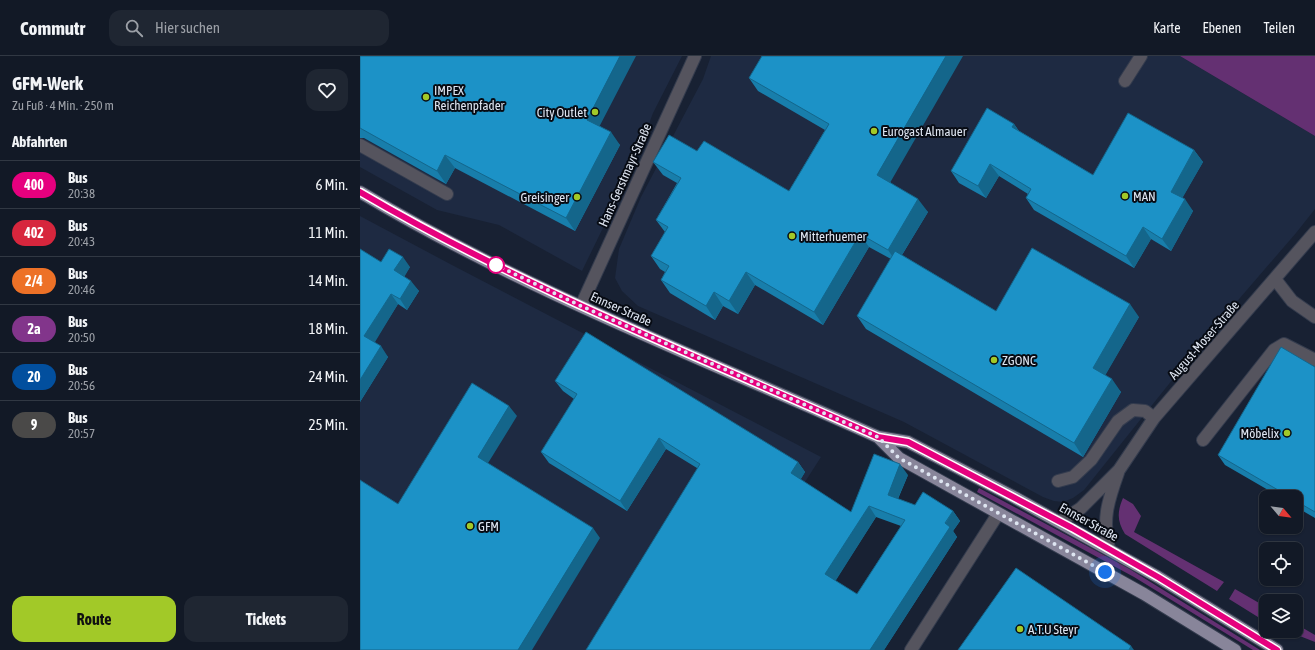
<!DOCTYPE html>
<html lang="de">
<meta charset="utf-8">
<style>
:root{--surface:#121926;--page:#1f2632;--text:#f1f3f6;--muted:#9ca0a7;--line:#313843;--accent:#a2c928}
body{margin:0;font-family:"Asap Condensed",sans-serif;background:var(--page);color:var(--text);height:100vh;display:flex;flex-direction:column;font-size:15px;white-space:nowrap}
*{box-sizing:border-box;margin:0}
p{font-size:13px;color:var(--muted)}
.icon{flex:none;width:22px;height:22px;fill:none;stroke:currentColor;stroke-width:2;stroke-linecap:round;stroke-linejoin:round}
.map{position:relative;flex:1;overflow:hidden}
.sheet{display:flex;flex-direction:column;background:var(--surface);width:360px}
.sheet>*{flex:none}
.badge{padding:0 8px;border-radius:13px;font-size:14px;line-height:26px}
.needle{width:26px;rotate:119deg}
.fabs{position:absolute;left:899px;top:434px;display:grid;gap:8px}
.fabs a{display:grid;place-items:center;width:44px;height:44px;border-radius:8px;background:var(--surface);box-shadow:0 1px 3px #0004,0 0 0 1px var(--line);font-size:20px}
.you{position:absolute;width:20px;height:20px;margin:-10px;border:3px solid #fff;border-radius:50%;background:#1a73e8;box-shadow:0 0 0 6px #1a73e833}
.map>.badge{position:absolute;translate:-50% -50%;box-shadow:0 0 0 2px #fff}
h2{padding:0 12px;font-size:15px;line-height:36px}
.round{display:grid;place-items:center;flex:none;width:42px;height:42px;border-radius:12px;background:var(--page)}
.summary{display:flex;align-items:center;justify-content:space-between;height:68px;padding:0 12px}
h1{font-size:19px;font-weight:700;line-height:30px}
.primary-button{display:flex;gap:8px;margin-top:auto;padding:8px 12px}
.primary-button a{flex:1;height:46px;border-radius:12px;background:var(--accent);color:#111;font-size:16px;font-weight:700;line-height:46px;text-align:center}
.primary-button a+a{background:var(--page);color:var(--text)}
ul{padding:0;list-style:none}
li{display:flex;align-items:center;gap:12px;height:48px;padding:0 12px;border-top:1px solid var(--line)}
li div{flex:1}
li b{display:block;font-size:15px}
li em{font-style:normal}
li .badge{min-width:44px;font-weight:700;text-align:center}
header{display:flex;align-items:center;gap:24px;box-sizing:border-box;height:56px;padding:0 20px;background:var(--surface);border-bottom:1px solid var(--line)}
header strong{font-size:19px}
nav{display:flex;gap:22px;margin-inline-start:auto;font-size:14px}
.search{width:280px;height:36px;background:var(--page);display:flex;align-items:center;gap:10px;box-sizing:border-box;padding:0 14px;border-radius:12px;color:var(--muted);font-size:15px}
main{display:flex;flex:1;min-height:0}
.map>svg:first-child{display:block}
</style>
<header>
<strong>Commutr</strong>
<div class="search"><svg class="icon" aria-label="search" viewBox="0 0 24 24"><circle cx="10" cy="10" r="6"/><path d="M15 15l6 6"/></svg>Hier suchen</div>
<nav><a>Karte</a><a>Ebenen</a><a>Teilen</a></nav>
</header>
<main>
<section class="sheet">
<div class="summary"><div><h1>GFM-Werk</h1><p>Zu Fuß · 4 Min. · 250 m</p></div><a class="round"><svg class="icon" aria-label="heart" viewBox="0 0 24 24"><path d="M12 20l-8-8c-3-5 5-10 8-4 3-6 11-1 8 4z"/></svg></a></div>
<h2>Abfahrten</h2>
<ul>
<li><span class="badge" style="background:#e6007e;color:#fff">400</span><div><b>Bus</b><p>20:38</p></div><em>6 Min.</em></li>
<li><span class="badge" style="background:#d7263d;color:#fff">402</span><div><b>Bus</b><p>20:43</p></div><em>11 Min.</em></li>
<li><span class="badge" style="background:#ed7127;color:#fff">2/4</span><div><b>Bus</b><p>20:46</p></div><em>14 Min.</em></li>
<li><span class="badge" style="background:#82358b;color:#fff">2a</span><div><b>Bus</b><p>20:50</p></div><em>18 Min.</em></li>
<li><span class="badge" style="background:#024f9e;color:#fff">20</span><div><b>Bus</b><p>20:56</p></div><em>24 Min.</em></li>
<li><span class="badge" style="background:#4a4948;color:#fff">9</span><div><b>Bus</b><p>20:57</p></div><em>25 Min.</em></li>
</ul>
<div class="primary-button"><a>Route</a><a>Tickets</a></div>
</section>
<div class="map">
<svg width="955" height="594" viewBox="0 0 955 594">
<rect width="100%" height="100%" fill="#182133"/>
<path fill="#1e2a42" d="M0,0H322L293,57L275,106L222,215L139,169L77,154L0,111Z
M351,0H820L955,80V153L936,177L849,278L724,434L713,442L703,446L694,445L683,441L544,366L278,250L262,235L255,222L259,193L281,141L343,23Z
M0,160L92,209L461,401L370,543L453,594H0Z"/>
<path fill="#643072" d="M820,0H955V80Z
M619,432L768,512L900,594H893L774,521L617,436Z
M763,442L773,448L781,460L774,476L864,526L857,535L765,478C757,465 757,456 763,442Z
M875,533L906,551V566L869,543Z
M936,568L955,579V586L927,575H936Z"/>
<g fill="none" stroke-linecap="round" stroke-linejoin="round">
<g stroke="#343c4e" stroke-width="14">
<path id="minor" d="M765,25L781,0
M0,89L87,138
M915,223L932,245L955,261
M221,250L335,0
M843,384L914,294L924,288L955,304
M698,425L713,421L731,404L758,365L773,354L785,355L794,362
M700,466L721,452L759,414L794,362L955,176
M749,493C742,463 748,445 758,417
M551,594L638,458"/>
</g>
<g stroke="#343c4e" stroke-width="14">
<path id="major" d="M0,136C164,234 344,303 518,381L548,386L652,440L798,521L917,594
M518,381L539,402L784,538L875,594"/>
</g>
<use href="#minor" stroke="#55545e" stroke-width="12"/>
<use href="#major" stroke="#88859a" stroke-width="12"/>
</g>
<path fill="#187eab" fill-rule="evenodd" d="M0,0L240,70L260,89L215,175L95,112L86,128L4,82H0Z
M402,0L530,126L568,156L542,199L636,255L779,261L745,319L761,336L723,401L506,273L497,260L531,203L509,191L463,269L395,229L378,258L363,250L355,264L310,237L301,224L305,216L300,213L291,200L305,176L296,164L317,127L303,119L293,106L337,95L429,135L465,74L398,35L389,22Z
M654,68L659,75L733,119L834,94L843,106L822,142L833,155L811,195L791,183L774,212L674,154L666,142L668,138L639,120L626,142L599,127L591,115Z
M0,193L21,206L50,211L44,220L59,235L47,254L38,248L14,286L28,301L0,346Z
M955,311V462L936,451V441H920L865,409L858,399Z
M195,325L438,406L445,416L440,424L491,456L548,419L538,443L555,449L593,455L600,465L593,475L597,481L524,594L337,412L306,393L267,455L189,407L181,396L214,343L203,335ZM516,461L541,470L497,538L475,525Z"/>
<path fill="#14668b" d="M260,0H276L236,77L227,64Z
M586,0H603L527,132L517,119Z
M654,68L662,80L652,71Z
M251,76L260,89L215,175L206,162Z
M834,94L843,106L819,148L811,136Z
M85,99L95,112L86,128L77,115Z
M630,108L639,120L626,142L618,130Z
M558,143L568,156L537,207L528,194Z
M825,143L833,155L811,195L802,183Z
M783,171L791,183L774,212L766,200Z
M500,178L509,191L463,269L454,256Z
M43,201L50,211L42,225L34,214Z
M386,216L395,229L378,258L369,245Z
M51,225L59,235L47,254L40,243Z
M354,236L363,250L355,264L346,250Z
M31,238L38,248L12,291L4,280Z
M770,248L779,261L742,325L733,312Z
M21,290L28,301L0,346V324Z
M752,323L761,336L723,401L714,387Z
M149,350L157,360L125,412L118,401Z
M299,382L306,393L267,455L260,445Z
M438,406L445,416L438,428L431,417Z
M540,408L548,419L535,449L528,439Z
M509,450L516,461L473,529L465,518Z
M593,455L600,465L593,475L597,481L524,594H510Z
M233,472L240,482L172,594H158Z
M771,590L774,594H769Z"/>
<path fill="#1c92c7" stroke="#14668b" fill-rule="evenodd" d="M0,0H260L227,64L251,76L206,162L85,99L77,115L0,72Z
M402,0H586L517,119L558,143L528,194L500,178L454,256L386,216L369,245L354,236L346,250L301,224L309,210L291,200L308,171L296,164L321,122L293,106L309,79L337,95L344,85L429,135L469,68L389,22Z
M627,52L654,68L652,71L733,119L768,57L834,94L811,136L825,143L802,183L783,171L766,200L666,142L671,133L630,108L618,130L591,115Z
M672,192L770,248L733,312L752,323L714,387L497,260L535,195L636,255Z
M0,193L21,206L29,193L43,201L34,214L51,225L40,243L31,238L4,280L21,290L0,324Z
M226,276L438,406L431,417L491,456L514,398L540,408L528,439L555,449L563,436L593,455L585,467L590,471L510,594H226L340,408L299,382L260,445L181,396L217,338L195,325ZM509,450L545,464L497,538L465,518Z
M921,291L955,311V456L936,445V441H930L858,399Z
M112,327L149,350L118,401L233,472L158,594H0V424L38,448Z
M656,512L771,590L769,594H598Z"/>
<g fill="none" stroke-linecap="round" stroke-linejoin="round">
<g stroke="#fff" stroke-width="9">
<path id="line" d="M0,136C165,233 344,303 518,381L548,386L712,472L798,521L917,594"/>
</g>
<use href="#line" stroke="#e6007e" stroke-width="6"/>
<path stroke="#dee5f1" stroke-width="4" stroke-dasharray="0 7.2" d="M136,209L221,250L518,381L539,402L745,516"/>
</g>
<g fill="#a2c928" stroke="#070b13" stroke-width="1.5">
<circle cx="66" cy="41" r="4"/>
<circle cx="235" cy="56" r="4"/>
<circle cx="514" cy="75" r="4"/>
<circle cx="765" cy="140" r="4"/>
<circle cx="217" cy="141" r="4"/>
<circle cx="432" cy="180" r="4"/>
<circle cx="634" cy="304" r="4"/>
<circle cx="927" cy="377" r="4"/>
<circle cx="110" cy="470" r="4"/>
<circle cx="660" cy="573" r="4"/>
</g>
<circle fill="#fff" stroke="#e6007e" stroke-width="2" cx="136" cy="209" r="8"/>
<g text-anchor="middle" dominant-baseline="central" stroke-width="4" stroke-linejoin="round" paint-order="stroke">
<g font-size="13" fill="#dee5f1" stroke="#070b13" text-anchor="start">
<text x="74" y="34">IMPEX<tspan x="74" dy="15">Reichenpfader</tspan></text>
<text x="227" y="56" text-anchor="end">City Outlet</text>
<text x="522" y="75">Eurogast Almauer</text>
<text x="773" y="140">MAN</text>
<text x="209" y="141" text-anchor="end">Greisinger</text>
<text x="440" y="180">Mitterhuemer</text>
<text x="642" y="304">ZGONC</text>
<text x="919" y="377" text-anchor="end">Möbelix</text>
<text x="118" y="470">GFM</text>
<text x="668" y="573">A.T.U Steyr</text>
</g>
<g font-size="13" fill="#dee5f1" stroke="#070b13">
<text transform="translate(265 119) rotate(-66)">Hans-Gerstmayr-Straße</text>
<text transform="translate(261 253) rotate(24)">Ennser Straße</text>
<text transform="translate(844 284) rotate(-49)">August-Moser-Straße</text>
<text transform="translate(729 466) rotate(29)">Ennser Straße</text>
</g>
</g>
</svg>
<div class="fabs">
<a><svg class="needle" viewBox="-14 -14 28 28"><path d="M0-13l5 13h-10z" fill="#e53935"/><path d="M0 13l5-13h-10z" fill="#9ca0a7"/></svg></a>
<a><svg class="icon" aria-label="locate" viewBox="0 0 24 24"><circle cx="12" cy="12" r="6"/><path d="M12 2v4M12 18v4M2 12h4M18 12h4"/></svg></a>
<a><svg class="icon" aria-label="layers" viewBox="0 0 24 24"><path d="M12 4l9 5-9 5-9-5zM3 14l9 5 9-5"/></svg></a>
</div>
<div class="you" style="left:745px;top:516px"></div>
</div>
</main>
